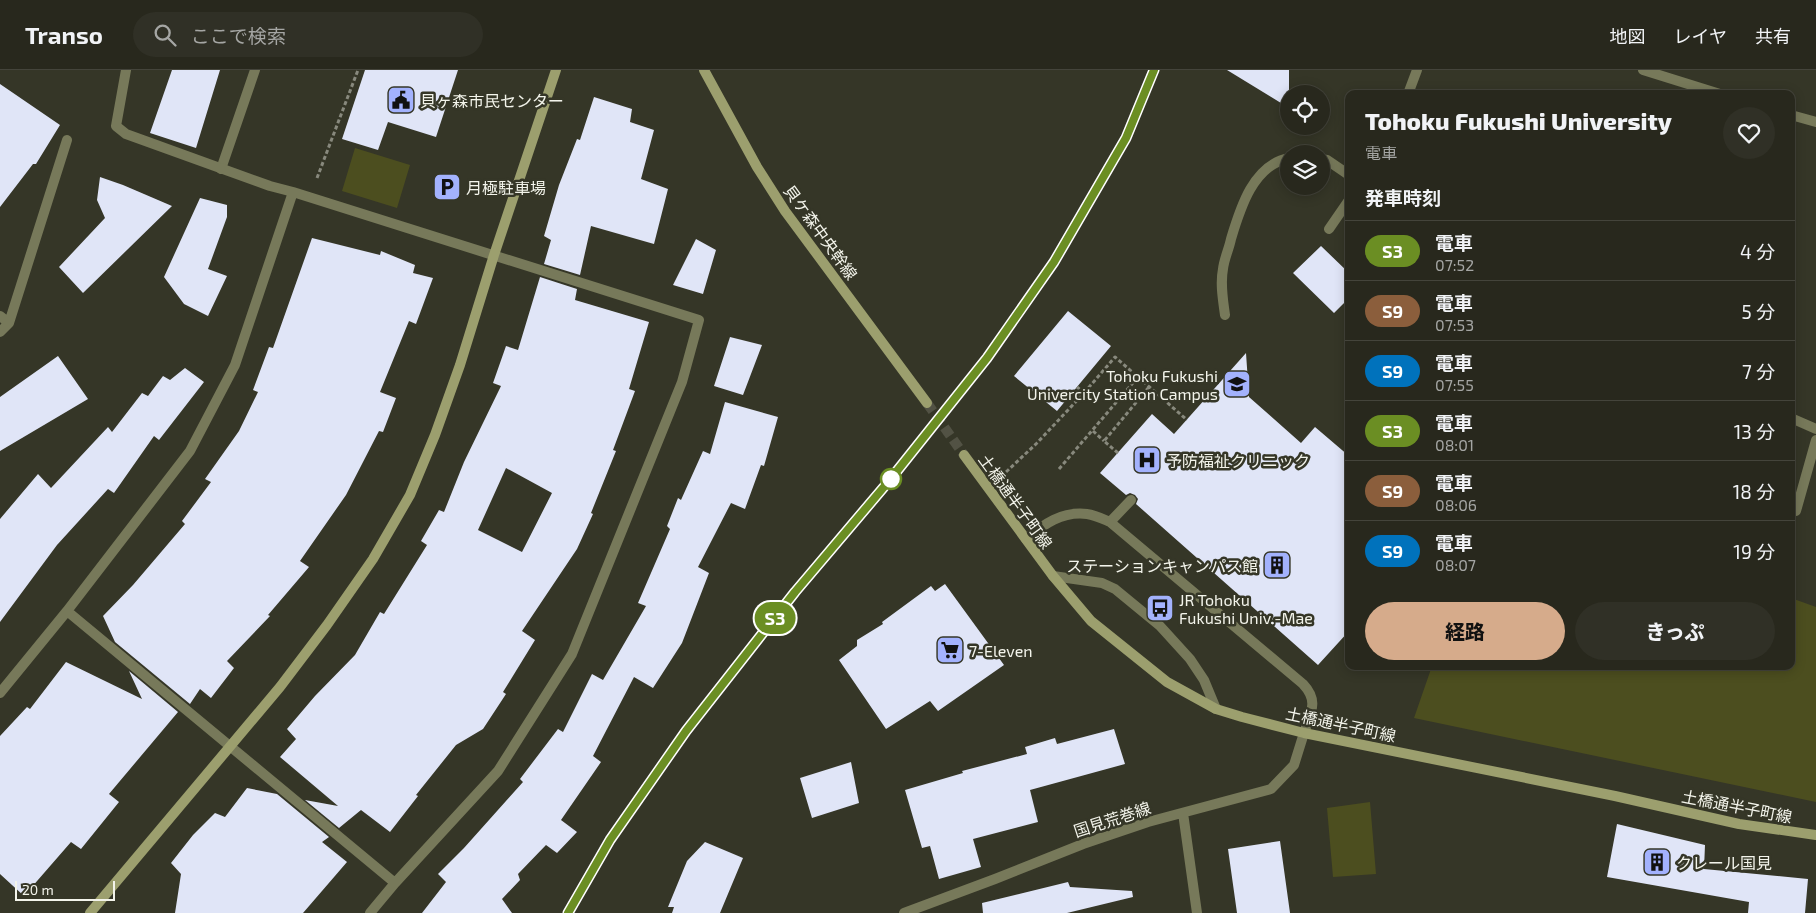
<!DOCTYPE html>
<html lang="ja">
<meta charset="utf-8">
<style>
:root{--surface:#28281d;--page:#303026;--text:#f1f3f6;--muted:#a5a6a4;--line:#44443b;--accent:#d6ab8b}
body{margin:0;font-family:"Exo 2","Noto Sans JP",sans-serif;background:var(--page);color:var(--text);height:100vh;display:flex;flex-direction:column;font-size:19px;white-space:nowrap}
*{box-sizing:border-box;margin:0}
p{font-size:16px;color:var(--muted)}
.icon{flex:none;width:28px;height:28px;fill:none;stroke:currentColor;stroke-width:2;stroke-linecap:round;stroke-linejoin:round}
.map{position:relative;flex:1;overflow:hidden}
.side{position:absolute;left:1345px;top:20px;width:450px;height:580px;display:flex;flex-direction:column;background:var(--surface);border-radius:10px;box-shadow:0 2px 12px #0003,0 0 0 1px var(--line)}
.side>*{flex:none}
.badge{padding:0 10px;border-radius:16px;font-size:18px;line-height:32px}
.fabs{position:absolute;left:1280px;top:15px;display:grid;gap:10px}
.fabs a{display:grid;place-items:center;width:50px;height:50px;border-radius:50%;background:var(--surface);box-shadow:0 2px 12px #0003,0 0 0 1px var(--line);font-size:25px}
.scale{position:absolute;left:15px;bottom:12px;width:100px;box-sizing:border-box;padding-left:5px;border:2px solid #f3f4eb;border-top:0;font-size:14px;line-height:18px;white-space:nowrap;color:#f3f4eb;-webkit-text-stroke:4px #353627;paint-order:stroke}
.map>.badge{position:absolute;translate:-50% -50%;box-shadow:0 0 0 2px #fff}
h2{padding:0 20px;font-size:19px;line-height:45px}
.round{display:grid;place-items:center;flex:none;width:52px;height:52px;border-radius:26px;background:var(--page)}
.headline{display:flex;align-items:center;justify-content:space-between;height:85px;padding:0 20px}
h1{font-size:24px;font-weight:800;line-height:38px}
.primary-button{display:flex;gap:10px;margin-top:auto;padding:10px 20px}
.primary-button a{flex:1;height:58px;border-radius:30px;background:var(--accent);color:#111;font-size:20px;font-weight:800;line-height:58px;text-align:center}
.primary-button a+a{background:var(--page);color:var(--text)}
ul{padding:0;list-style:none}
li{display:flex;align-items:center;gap:15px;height:60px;padding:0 20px;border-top:1px solid var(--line)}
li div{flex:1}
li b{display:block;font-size:19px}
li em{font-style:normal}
li .badge{min-width:55px;font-weight:700;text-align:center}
header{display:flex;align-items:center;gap:30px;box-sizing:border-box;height:70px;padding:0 25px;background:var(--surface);border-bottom:1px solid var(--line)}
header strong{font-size:24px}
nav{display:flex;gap:28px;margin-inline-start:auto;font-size:18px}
.search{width:350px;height:45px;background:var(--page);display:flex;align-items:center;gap:12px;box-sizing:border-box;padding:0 18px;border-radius:28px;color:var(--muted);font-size:19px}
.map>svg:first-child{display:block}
</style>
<header>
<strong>Transo</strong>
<div class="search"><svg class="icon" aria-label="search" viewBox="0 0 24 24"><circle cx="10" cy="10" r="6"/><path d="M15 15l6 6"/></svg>ここで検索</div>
<nav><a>地図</a><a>レイヤ</a><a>共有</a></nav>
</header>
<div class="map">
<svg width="1816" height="843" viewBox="0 0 1816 843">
<rect width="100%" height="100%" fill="#353627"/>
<path fill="#4c4e1f" d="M355,78L410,95L397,138L342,121Z
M1791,528L1816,537V732L1414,648L1432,596H1791Z
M1370,732L1376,804L1333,807L1327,738Z"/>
<path fill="#e0e5f7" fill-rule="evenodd" d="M172,0H220L196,78L150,63Z
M365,0H458L436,67L388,52L378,80L342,69Z
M1227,0H1289V38Z
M0,14L60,55L36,94H33L0,137Z
M594,27L632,39L630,52L654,60L641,109L668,119L654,174L591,156L580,205L544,194L551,170L544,166L559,115L577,69L580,70Z
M100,107L123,115L172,136L83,223L59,197L105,148L97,130Z
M200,128L227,135V147L208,199L227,206L208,246L184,234L164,207Z
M312,168L380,185L381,181L415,195L413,203L433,208L416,254L409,251L380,322L396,328L383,362L379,361L346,425L300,491L309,497L268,545L270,546L227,591L234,598L211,628L200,619L190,634L115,572L103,546L133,515L185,454L182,451L211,412L205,409L239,361L258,322L253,320L269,277L273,278Z
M696,169L716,180L703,224L673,215Z
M1321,176L1349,203V228L1334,243L1293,203Z
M540,207L577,219L575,230L649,252L629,319L635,321L613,380L616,381L591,443L593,444L577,479L522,561L535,570L503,622L506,624L483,659L456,675L416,725L418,726L390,762L361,740L339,758L305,730L338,736L280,687L296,669L287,659L315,626L355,585L380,542L384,544L427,475L421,471L439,440L444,442L464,392L501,316L493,313L506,276L518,280ZM506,398L552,423L522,482L478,460Z
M1068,241L1111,276L1057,341L1014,306Z
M730,267L762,275L743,325L714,316Z
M1246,283L1249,327L1301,373L1315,357L1349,386V561L1318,595L1136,434L1138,429L1135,425L1130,423L1126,425L1100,403L1152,344L1174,364Z
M58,286L88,329L0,381V327Z
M185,298L204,312L159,370L154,366L114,423L108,419L57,475L0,552V449L38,404L51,418L108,357L112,362L142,323L148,326L163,306L170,310Z
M725,332L778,347L764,396L761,395L745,439L731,433L698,497L709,503L682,573L653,618L634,607L593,686L601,692L561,750L577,762L557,783L546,775L518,804L520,810L502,829L512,843H422L446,812L438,804L464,778L523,712L520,709L558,659L563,662L592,604L603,610L646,536L638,533L670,459L667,456L678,428L681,430L703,381L710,384Z
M945,514L1004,595L938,641L930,631L886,659L839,590L857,576V570L883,554L882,552L931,516L935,521Z
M66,592L142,629L129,601L178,642L109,724L119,732L81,779L71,772L24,826L0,804V666L27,637L30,639Z
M1114,659L1125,694L1030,720L1038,752L973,769L981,797L939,809L930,776L922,778L905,720L963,703L962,701L1027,684L1025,677L1055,668L1057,674Z
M851,692L859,733L812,748L800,708Z
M247,718L277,724L329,767L322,772L347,792L303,843H175L181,804L171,793L193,765L215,743L225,747Z
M1617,754L1705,775L1704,799L1808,809L1805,843H1748L1749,832L1607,807Z
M1280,771L1290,843H1237L1228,779Z
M705,772L743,788L720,843H672L674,837H668L687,791Z
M1068,812L1070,817L1132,821L1133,827L1067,843H983L982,833Z"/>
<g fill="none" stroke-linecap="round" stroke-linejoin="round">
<path stroke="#525244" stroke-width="10" stroke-dasharray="10 5" stroke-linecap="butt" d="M927,333L964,385"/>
<path stroke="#88897d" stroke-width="3" stroke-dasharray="4 2.5" stroke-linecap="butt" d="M317,108L358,0
M1138,307L1187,350
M1093,361L1104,371
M1118,383L1104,371L1149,317
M1059,399L1138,307L1115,287L1084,323
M1006,402L1037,373L1084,323L1077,317"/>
<path stroke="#77795a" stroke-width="10" d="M1643,0L1720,24
M1408,24L1417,0
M1791,45L1816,52
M1321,89L1327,90L1349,105
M221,99L255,0
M1329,159L1349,130
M1225,245C1223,230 1220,214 1223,199C1224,189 1229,179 1231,169C1240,139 1253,95 1289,88
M1791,348L1816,359
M1796,441L1816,370
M1110,452L1131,430
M1026,469C1044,454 1062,441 1087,444C1095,445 1103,449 1110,452L1303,614C1319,631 1311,642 1304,663
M1053,506L1102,513L1115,519L1160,556L1190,589L1204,610L1216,639"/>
<path stroke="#77795a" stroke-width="10" d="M126,0L116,56L126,64L270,116L293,122
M0,246L9,253L67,70
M0,262L9,253
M67,541L395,813
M0,623L67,541L190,381L235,295L293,122L699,250L682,312L572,584L498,701L395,813L370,843
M1183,743L1197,843
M904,843L995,809L1083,774L1148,752L1271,719L1294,695L1304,663"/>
<path stroke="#9c9f6e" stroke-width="10" d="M704,0L757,97L785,141L927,333
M964,385L1053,506L1091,551L1167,612L1216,639L1242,647L1304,663L1615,726L1739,754L1816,765
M90,843L280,617L327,555L373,489L410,425L435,365L460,295L494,185L556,0"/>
<g stroke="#a9aa9e" stroke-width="5.5">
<path id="rail" d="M568,843L610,770L686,661L795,522L889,411L987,288L1054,192L1127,68L1154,0"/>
</g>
<use href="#rail" stroke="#353627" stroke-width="4" stroke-dasharray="11" stroke-linecap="butt"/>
</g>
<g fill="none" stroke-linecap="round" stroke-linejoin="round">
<g stroke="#fff" stroke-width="11">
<path id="line" d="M568,843L610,770L686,661L795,522L889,411L987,288L1054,192L1126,68L1154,0"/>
</g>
<use href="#line" stroke="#6b8e23" stroke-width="8"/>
</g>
<defs>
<g id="civic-square" transform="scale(1.4375)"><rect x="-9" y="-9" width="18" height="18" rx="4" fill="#a3b2fd" stroke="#353627"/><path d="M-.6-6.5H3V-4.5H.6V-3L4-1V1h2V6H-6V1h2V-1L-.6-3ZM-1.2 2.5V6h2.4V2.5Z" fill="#111"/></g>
<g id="parking-square" transform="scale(1.4375)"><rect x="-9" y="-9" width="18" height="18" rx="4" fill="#a3b2fd" stroke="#353627"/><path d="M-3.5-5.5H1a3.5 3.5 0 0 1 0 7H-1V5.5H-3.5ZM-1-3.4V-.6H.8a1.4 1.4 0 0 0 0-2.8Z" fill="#111"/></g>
<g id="university-square" transform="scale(1.4375)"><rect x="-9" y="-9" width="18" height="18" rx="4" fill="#a3b2fd" stroke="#353627"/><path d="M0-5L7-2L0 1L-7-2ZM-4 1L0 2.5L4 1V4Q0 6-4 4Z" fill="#111"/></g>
<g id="hospital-square" transform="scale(1.4375)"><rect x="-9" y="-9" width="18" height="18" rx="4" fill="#a3b2fd" stroke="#353627"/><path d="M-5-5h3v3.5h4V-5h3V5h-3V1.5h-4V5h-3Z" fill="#111"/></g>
<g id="building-square" transform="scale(1.4375)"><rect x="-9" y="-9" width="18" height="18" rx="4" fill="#a3b2fd" stroke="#353627"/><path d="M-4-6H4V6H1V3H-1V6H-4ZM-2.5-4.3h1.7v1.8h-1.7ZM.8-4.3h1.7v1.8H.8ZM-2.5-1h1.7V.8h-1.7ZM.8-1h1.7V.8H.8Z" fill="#111"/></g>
<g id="bus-square" transform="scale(1.4375)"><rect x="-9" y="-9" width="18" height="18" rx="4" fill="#a3b2fd" stroke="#353627"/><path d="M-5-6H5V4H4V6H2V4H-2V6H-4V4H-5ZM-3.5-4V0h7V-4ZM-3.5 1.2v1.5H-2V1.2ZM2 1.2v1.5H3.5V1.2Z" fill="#111"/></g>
<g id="supermarket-square" transform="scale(1.4375)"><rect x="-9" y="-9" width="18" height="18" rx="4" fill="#a3b2fd" stroke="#353627"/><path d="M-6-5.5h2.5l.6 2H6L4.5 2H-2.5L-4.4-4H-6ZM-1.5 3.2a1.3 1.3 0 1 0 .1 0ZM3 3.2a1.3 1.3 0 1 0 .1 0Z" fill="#111"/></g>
</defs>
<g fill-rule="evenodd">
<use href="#civic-square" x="401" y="30"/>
<use href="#parking-square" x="447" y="117"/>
<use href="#university-square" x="1237" y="314"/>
<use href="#hospital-square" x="1147" y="390"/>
<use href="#building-square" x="1277" y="495"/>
<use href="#bus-square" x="1160" y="538"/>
<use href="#supermarket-square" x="950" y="580"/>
<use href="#building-square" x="1657" y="792"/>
</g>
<circle fill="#fff" stroke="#6b8e23" stroke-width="2.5" cx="891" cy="409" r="10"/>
<g text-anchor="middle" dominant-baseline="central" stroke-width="5" stroke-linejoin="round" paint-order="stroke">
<g font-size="16" fill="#f3f4eb" stroke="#353627" text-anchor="start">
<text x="420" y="30">貝ヶ森市民センター</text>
<text x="466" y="117">月極駐車場</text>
<text x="1218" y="305" text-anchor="end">Tohoku Fukushi<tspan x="1218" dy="18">Univercity Station Campus</tspan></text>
<text x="1166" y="390">予防福祉クリニック</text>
<text x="1258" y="495" text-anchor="end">ステーションキャンパス館</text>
<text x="1179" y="529">JR Tohoku<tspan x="1179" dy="18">Fukushi Univ.-Mae</tspan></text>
<text x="969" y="580">7-Eleven</text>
<text x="1676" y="792">クレール国見</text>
</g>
<g font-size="16" fill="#f3f4eb" stroke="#353627">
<text transform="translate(821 162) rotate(54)">貝ケ森中央幹線</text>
<text transform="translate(1016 431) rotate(54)">土橋通半子町線</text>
<text transform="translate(1341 654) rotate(12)">土橋通半子町線</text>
<text transform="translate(1737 736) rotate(11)">土橋通半子町線</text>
<text transform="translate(1112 749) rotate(-18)">国見荒巻線</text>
</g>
</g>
</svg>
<div class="fabs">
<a><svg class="icon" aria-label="locate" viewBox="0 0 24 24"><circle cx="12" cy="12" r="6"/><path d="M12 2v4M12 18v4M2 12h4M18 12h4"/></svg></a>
<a><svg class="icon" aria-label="layers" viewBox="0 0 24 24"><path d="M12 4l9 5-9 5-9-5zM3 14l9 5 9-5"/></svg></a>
</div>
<div class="scale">20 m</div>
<b class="badge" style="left:775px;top:548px;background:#6b8e23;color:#fff">S3</b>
<section class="side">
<div class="headline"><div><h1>Tohoku Fukushi University</h1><p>電車</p></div><a class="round"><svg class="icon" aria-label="heart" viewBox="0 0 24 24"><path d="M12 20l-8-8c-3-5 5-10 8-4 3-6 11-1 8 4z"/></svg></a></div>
<h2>発車時刻</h2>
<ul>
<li><span class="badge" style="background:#6b8e23;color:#fff">S3</span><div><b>電車</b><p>07:52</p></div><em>4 分</em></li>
<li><span class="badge" style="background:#8b5e3c;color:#fff">S9</span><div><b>電車</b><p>07:53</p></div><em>5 分</em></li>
<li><span class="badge" style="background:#0072bc;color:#fff">S9</span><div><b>電車</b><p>07:55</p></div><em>7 分</em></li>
<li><span class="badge" style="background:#6b8e23;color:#fff">S3</span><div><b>電車</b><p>08:01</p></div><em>13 分</em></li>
<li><span class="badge" style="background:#8b5e3c;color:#fff">S9</span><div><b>電車</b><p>08:06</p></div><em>18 分</em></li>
<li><span class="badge" style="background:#0072bc;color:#fff">S9</span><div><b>電車</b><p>08:07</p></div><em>19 分</em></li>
</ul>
<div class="primary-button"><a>経路</a><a>きっぷ</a></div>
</section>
</div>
